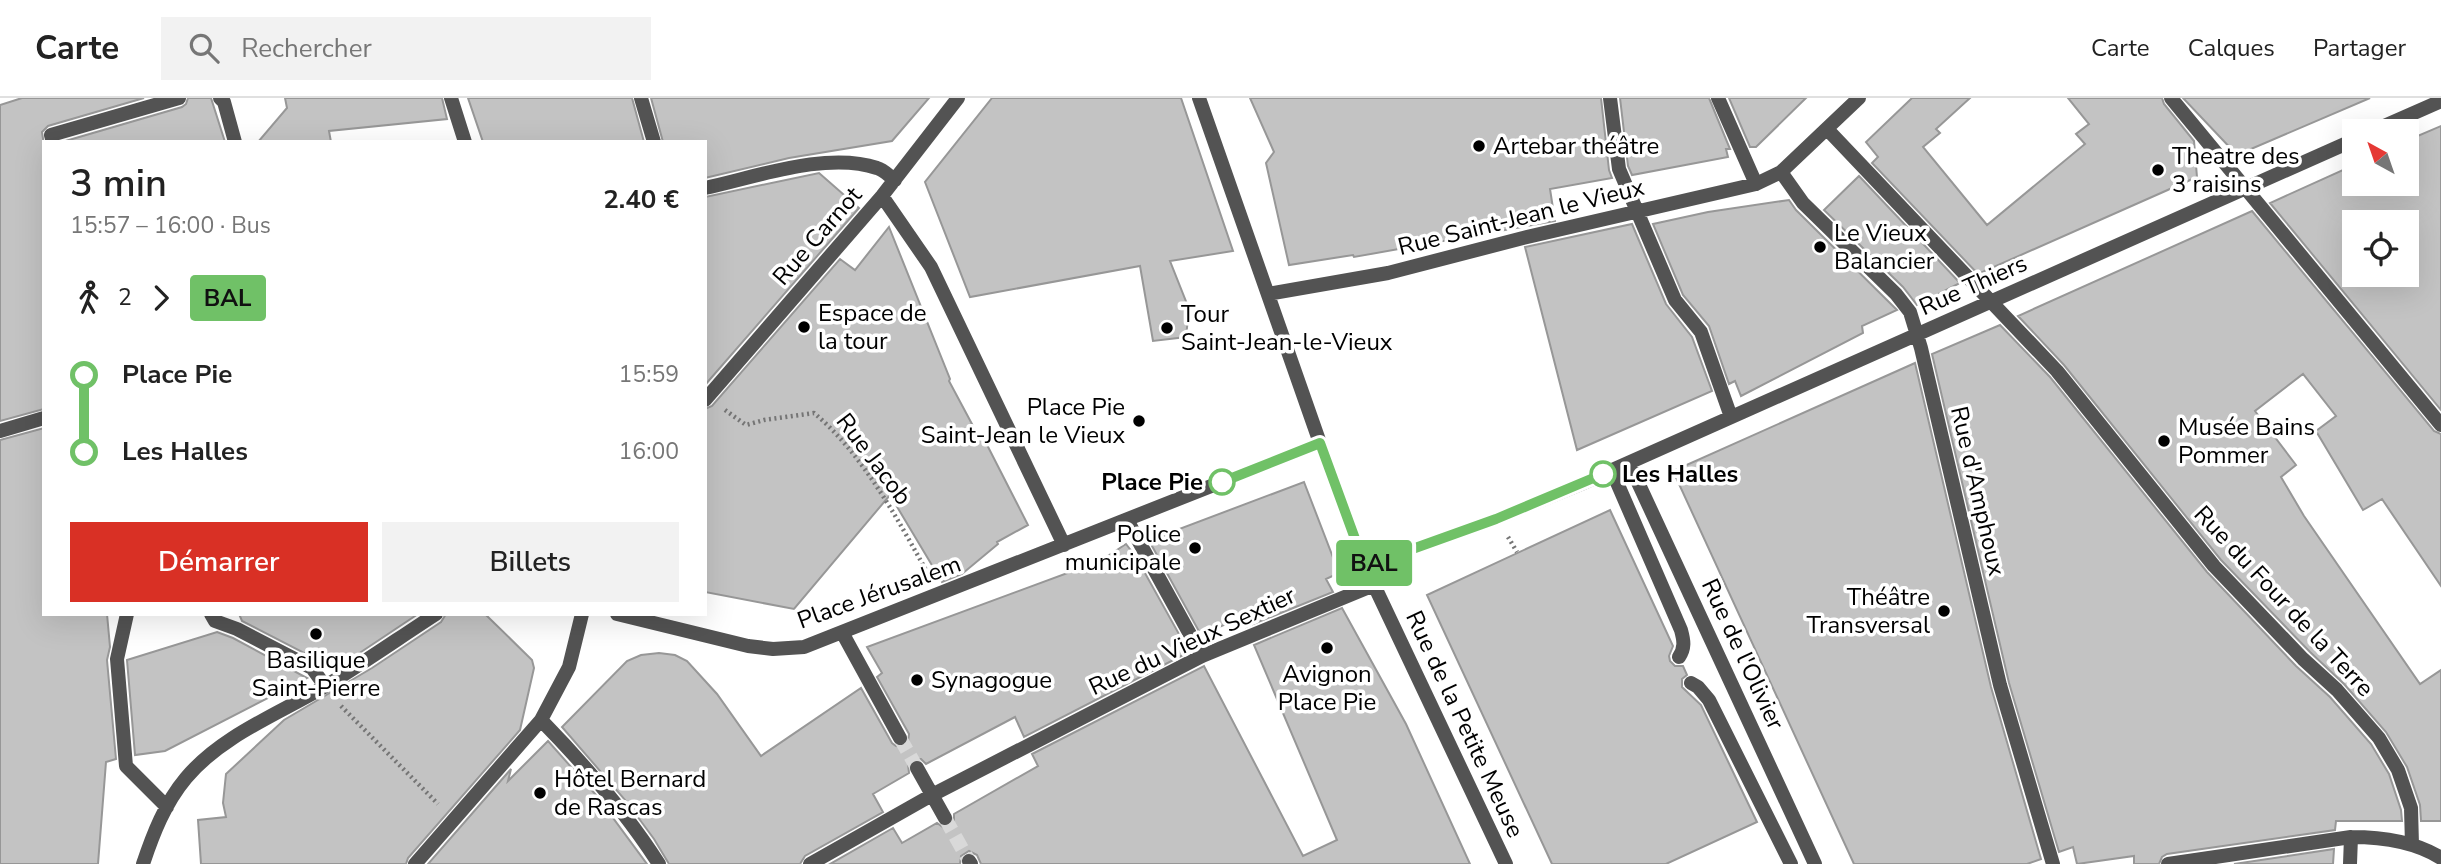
<!DOCTYPE html>
<html lang="fr">
<meta charset="utf-8">
<style>
:root{--surface:#fff;--page:#f2f2f2;--text:#222;--muted:#767676;--line:#e0e0e0;--accent:#d93025}
body{margin:0;font-family:"Nunito Sans",sans-serif;background:var(--page);color:var(--text);height:100vh;display:flex;flex-direction:column;font-size:26px;white-space:nowrap}
*{box-sizing:border-box;margin:0}
p{font-size:23px;color:var(--muted)}
.icon{flex:none;width:38px;height:38px;fill:none;stroke:currentColor;stroke-width:2;stroke-linecap:round;stroke-linejoin:round}
.map{position:relative;flex:1;overflow:hidden}
.details{position:absolute;left:42px;top:42px;width:665px;height:476px;display:flex;flex-direction:column;background:var(--surface);border-radius:0px;box-shadow:0 7px 28px #0002}
.details>*{flex:none}
.badge{padding:0 14px;border-radius:5px;font-size:24px;line-height:46px}
.needle{width:46px;rotate:320deg}
.tools{position:absolute;left:2342px;top:21px;display:grid;gap:14px}
.tools a{display:grid;place-items:center;width:77px;height:77px;border-radius:0px;background:var(--surface);box-shadow:0 7px 28px #0002;font-size:35px}
.map>.badge{position:absolute;translate:-50% -50%;box-shadow:0 0 0 4px #fff}
.legs{display:flex;align-items:center;gap:10px;height:77px;padding:0 28px;font-size:23px}
.legs p{margin-inline-start:auto}
.overview{display:flex;align-items:center;justify-content:space-between;height:119px;padding:0 28px}
h1{font-size:38px;font-weight:600;line-height:52px}
.button{display:flex;gap:14px;margin-top:auto;padding:14px 28px}
.button a{flex:1;height:80px;border-radius:0px;background:var(--accent);color:#fff;font-size:28px;font-weight:600;line-height:80px;text-align:center}
.button a+a{background:var(--page);color:var(--text)}
ul{padding:0 28px;list-style:none}
li{display:flex;align-items:center;gap:24px;height:77px;font-size:26px}
li i{display:grid;place-items:center;width:10px;height:100%;margin:0 9px;background:currentColor}
li i::after{content:'';width:18px;height:18px;margin:-9px;border:5px solid;border-radius:50%;background:var(--surface)}
li p{margin-inline-start:auto}
li:first-child i{background:linear-gradient(#0000 50%,currentColor 0)}
li:last-child i{background:linear-gradient(currentColor 50%,#0000 0)}
header{display:flex;align-items:center;gap:42px;box-sizing:border-box;height:98px;padding:0 35px;background:var(--surface);border-bottom:2px solid var(--line)}
header strong{font-size:33px}
nav{display:flex;gap:38px;margin-inline-start:auto;font-size:24px}
.search{width:490px;height:63px;background:var(--page);display:flex;align-items:center;gap:18px;box-sizing:border-box;padding:0 24px;border-radius:0px;color:var(--muted);font-size:26px}
.map>svg:first-child{display:block}
</style>
<header>
<strong>Carte</strong>
<div class="search"><svg class="icon" aria-label="search" viewBox="0 0 24 24"><circle cx="10" cy="10" r="6"/><path d="M15 15l6 6"/></svg>Rechercher</div>
<nav><a>Carte</a><a>Calques</a><a>Partager</a></nav>
</header>
<div class="map">
<svg width="2441" height="766" viewBox="0 0 2441 766">
<rect width="100%" height="100%" fill="#fff"/>
<path fill="#c3c3c3" stroke="#979797" stroke-width="2" fill-rule="evenodd" d="M22,0H144L48,28L42,34L44,47V311L0,323V7Z
M188,0H211L225,44H62L182,9L186,6Z
M285,0H442L447,21L329,33L331,44H258L287,10Z
M468,0H632L644,44H483Z
M651,0H929L892,43L789,60L705,80V44H663Z
M992,0H1181L1233,153L1170,163L1189,211L1186,239L1153,243L1140,168L970,199L925,84Z
M1250,0H1601L1609,72L1612,80L1550,91L1555,123L1354,159L1353,157L1289,167L1266,65L1274,54Z
M1620,0H1709L1730,51H1726L1728,59L1632,77L1628,68Z
M1729,0H1806L1756,49H1750Z
M1912,0H1970L1936,31L1940,35L1923,49L1987,127L2085,46L2076,36L2089,26L2068,0H2162L2164,6L2194,43L2197,79L1978,176L1872,65L1878,59L1866,44Z
M2183,0H2370L2237,57Z
M2441,28V312L2270,105L2354,67V86H2406V43ZM2354,124H2406V177H2354Z
M819,75L859,110L705,287V99Z
M1859,78L1960,185L1917,207L1903,189L1824,112Z
M1789,102L1796,112L1897,212L1862,228L1863,235L1741,298L1735,283L1729,286L1709,228L1683,197L1653,126L1708,114Z
M2252,113L2434,333L2441,336V488L2382,401L2363,412L2316,333L2336,318L2303,276L2255,313L2296,367L2281,379L2304,418L2420,586L2441,572V723H2421L2420,707L2407,669L2386,634L2344,586L2310,554L2221,462L2064,267L2018,218Z
M1632,126L1666,206L1692,239L1712,293L1577,352L1525,149Z
M889,129L950,281L949,283L980,341L983,339L1028,427L997,444L998,446L962,476L942,484L890,397L794,511L705,494V311L712,308L840,161L855,172Z
M2000,227L2050,279L2207,474L2296,568L2330,599L2371,646L2389,676L2401,712L2402,723H2336L2335,732L2167,756L2162,759L2159,766H2134V758L2077,766L2073,749L2059,754L2009,585L1932,256Z
M1915,265L1991,589L2041,761L2027,766H1854L1673,373Z
M44,330V516H107L110,549L107,562L116,661L106,664L98,766H0V342Z
M1304,384L1339,475L1326,481L1333,494L1246,529L1242,519L1201,537L1152,448L1158,439Z
M1610,412L1673,548L1669,558L1670,563L1675,568H1683L1687,577L1682,581V589L1701,607L1757,724L1666,766H1552L1427,497Z
M1126,446L1136,459L1189,554L1024,639L1015,619L926,666L921,661H913L908,666L909,675L873,696L883,714L805,758L800,766H669L654,741L626,703L562,629L627,563L641,557L659,555L675,557L687,563L717,596L761,658L861,590L892,645L896,648L904,649L908,644L909,636L877,579L882,575L867,549L1100,463Z
M1342,510L1406,626L1470,766H981L977,757L969,753L961,758L960,766H830L893,730L902,745L937,725L944,730L949,729L954,724V716L1038,668L1032,656L1204,568L1303,758L1337,742L1254,547Z
M239,516H418L346,564L349,561L348,559L325,571L316,561L242,523Z
M446,516H485L532,562L534,570L520,632L408,760L406,766H201L198,722L226,719L223,705L226,676L284,622L372,570L441,524Z
M217,534L233,540L307,580L165,653L135,657L127,562Z
M548,643L596,697L647,766H428L511,671L508,683Z
M2334,751L2333,766H2234Z"/>
<g fill="none" stroke-linecap="round" stroke-linejoin="round">
<path stroke="#d9d9d9" stroke-width="14" stroke-dasharray="14 7" stroke-linecap="butt" d="M900,640L917,670
M945,720L969,763"/>
<path stroke="#757575" stroke-width="4.5" stroke-dasharray="2 3.5" stroke-linecap="butt" d="M725,312L746,327L764,322L814,315C862,355 897,420 927,474
M1508,439L1517,454
M341,608L438,706"/>
<path stroke="#535353" stroke-width="14" d="M1612,373L1681,532C1684,543 1685,550 1679,559
M1691,585L1698,589L1709,602L1791,766"/>
<path stroke="#535353" stroke-width="14" d="M220,0L224,4L235,44
M451,0L465,44
M641,0L654,44
M1199,0L1320,345L1365,468L1506,766
M1610,0L1619,71L1675,202L1701,234L1731,319
M1718,0L1756,86
M2171,0L2441,327
M1827,31L2057,273L2214,468L2303,561L2337,592L2379,640L2398,672L2411,710L2412,747
M2373,33L2441,3
M53,44L51,37L179,0
M1781,74L1803,105L1896,196L1910,214L1921,250L2000,587L2053,766
M705,90C756,79 827,53 877,70C884,72 889,78 895,82
M882,98L931,169L1064,447
M1268,196L1388,175L1523,140L1756,86L1781,74L1859,0
M705,302L882,98L958,0
M0,333L44,320
M1629,365L1815,766
M1127,422L1202,558
M1365,468L1496,421L1581,386L2354,42
M127,516L117,561L126,668L167,709
M211,516L215,523L237,531L312,570L325,588
M617,516L748,548L773,551L804,549L1320,345
M843,536L900,640
M541,622C585,667 625,713 659,766
M917,670L945,720
M969,763L971,766
M143,766C153,736 165,705 186,680C221,638 278,616 324,589C362,566 399,540 436,516
M415,766L541,622L569,569L582,516
M810,766L932,697L1202,558L1374,487
M2168,766L2351,739C2382,739 2414,743 2441,760
M2350,766L2351,739"/>
</g>
<g fill="none" stroke-linecap="round" stroke-linejoin="round">
<g stroke="#fff" stroke-width="16">
<path id="line-1" d="M1222,384L1320,345L1365,468L1496,421L1603,376"/>
</g>
<use href="#line-1" stroke="#70c167" stroke-width="10"/>
</g>
<g fill="#000" stroke="#fff" stroke-width="2.5">
<circle cx="1479" cy="48" r="7"/>
<circle cx="2158" cy="72" r="7"/>
<circle cx="1820" cy="149" r="7"/>
<circle cx="804" cy="229" r="7"/>
<circle cx="1167" cy="230" r="7"/>
<circle cx="1139" cy="323" r="7"/>
<circle cx="2164" cy="343" r="7"/>
<circle cx="1195" cy="450" r="7"/>
<circle cx="1944" cy="513" r="7"/>
<circle cx="316" cy="536" r="7"/>
<circle cx="1327" cy="550" r="7"/>
<circle cx="917" cy="582" r="7"/>
<circle cx="540" cy="695" r="7"/>
</g>
<g fill="#fff" stroke="#70c167" stroke-width="3.5">
<circle cx="1603" cy="376" r="12"/>
<circle cx="1222" cy="384" r="12"/>
</g>
<g text-anchor="middle" dominant-baseline="central" stroke-width="7" stroke-linejoin="round" paint-order="stroke">
<g font-size="24" fill="#000" stroke="#fff" text-anchor="start">
<text x="1493" y="48">Artebar théâtre</text>
<text x="2172" y="58">Theatre des<tspan x="2172" dy="28">3 raisins</tspan></text>
<text x="1834" y="135">Le Vieux<tspan x="1834" dy="28">Balancier</tspan></text>
<text x="818" y="215">Espace de<tspan x="818" dy="28">la tour</tspan></text>
<text x="1181" y="216">Tour<tspan x="1181" dy="28">Saint-Jean-le-Vieux</tspan></text>
<text x="1125" y="309" text-anchor="end">Place Pie<tspan x="1125" dy="28">Saint-Jean le Vieux</tspan></text>
<text x="2178" y="329">Musée Bains<tspan x="2178" dy="28">Pommer</tspan></text>
<text x="1181" y="436" text-anchor="end">Police<tspan x="1181" dy="28">municipale</tspan></text>
<text x="1930" y="499" text-anchor="end">Théâtre<tspan x="1930" dy="28">Transversal</tspan></text>
<text x="316" y="562" text-anchor="middle">Basilique<tspan x="316" dy="28">Saint-Pierre</tspan></text>
<text x="1327" y="576" text-anchor="middle">Avignon<tspan x="1327" dy="28">Place Pie</tspan></text>
<text x="931" y="582">Synagogue</text>
<text x="554" y="681">Hôtel Bernard<tspan x="554" dy="28">de Rascas</tspan></text>
</g>
<g font-size="24" fill="#000" stroke="#fff">
<text transform="translate(1521 119) rotate(-14)">Rue Saint-Jean le Vieux</text>
<text transform="translate(817 138) rotate(-49)">Rue Carnot</text>
<text transform="translate(1973 187) rotate(-24)">Rue Thiers</text>
<text transform="translate(874 361) rotate(53)">Rue Jacob</text>
<text transform="translate(1978 393) rotate(77)">Rue d'Amphoux</text>
<text transform="translate(879 494) rotate(-20)">Place Jérusalem</text>
<text transform="translate(2284 503) rotate(47)">Rue du Four de la Terre</text>
<text transform="translate(1192 543) rotate(-25)">Rue du Vieux Sextier</text>
<text transform="translate(1743 556) rotate(65)">Rue de l'Olivier</text>
<text transform="translate(1465 626) rotate(65)">Rue de la Petite Meuse</text>
</g>
<g font-size="24" font-weight="bold" fill="#000" stroke="#fff" text-anchor="start">
<text x="1622" y="376">Les Halles</text>
<text x="1203" y="384" text-anchor="end">Place Pie</text>
</g>
</g>
</svg>
<div class="tools">
<a><svg class="needle" viewBox="-14 -14 28 28"><path d="M0-13l5 13h-10z" fill="#e53935"/><path d="M0 13l5-13h-10z" fill="#767676"/></svg></a>
<a><svg class="icon" aria-label="locate" viewBox="0 0 24 24"><circle cx="12" cy="12" r="6"/><path d="M12 2v4M12 18v4M2 12h4M18 12h4"/></svg></a>
</div>
<b class="badge" style="left:1374px;top:465px;background:#70c167;color:#111">BAL</b>
<section class="details">
<div class="overview"><div><h1>3 min</h1><p>15:57 – 16:00 · Bus</p></div><b>2.40 €</b></div>
<div class="legs"><svg class="icon" aria-label="walk" viewBox="0 0 24 24"><circle cx="13" cy="4" r="2"/><path d="M13 8l-2 6 4 7M11 14l-3 7M7 12l3-4h3l4 4"/></svg>2<svg class="icon" aria-label="forward" viewBox="0 0 24 24"><path d="M9 5l7 7-7 7"/></svg><b class="badge" style="background:#70c167;color:#111">BAL</b></div>
<ul>
<li><i style="color:#70c167"></i><b>Place Pie</b><p>15:59</p></li>
<li><i style="color:#70c167"></i><b>Les Halles</b><p>16:00</p></li>
</ul>
<div class="button"><a>Démarrer</a><a>Billets</a></div>
</section>
</div>
